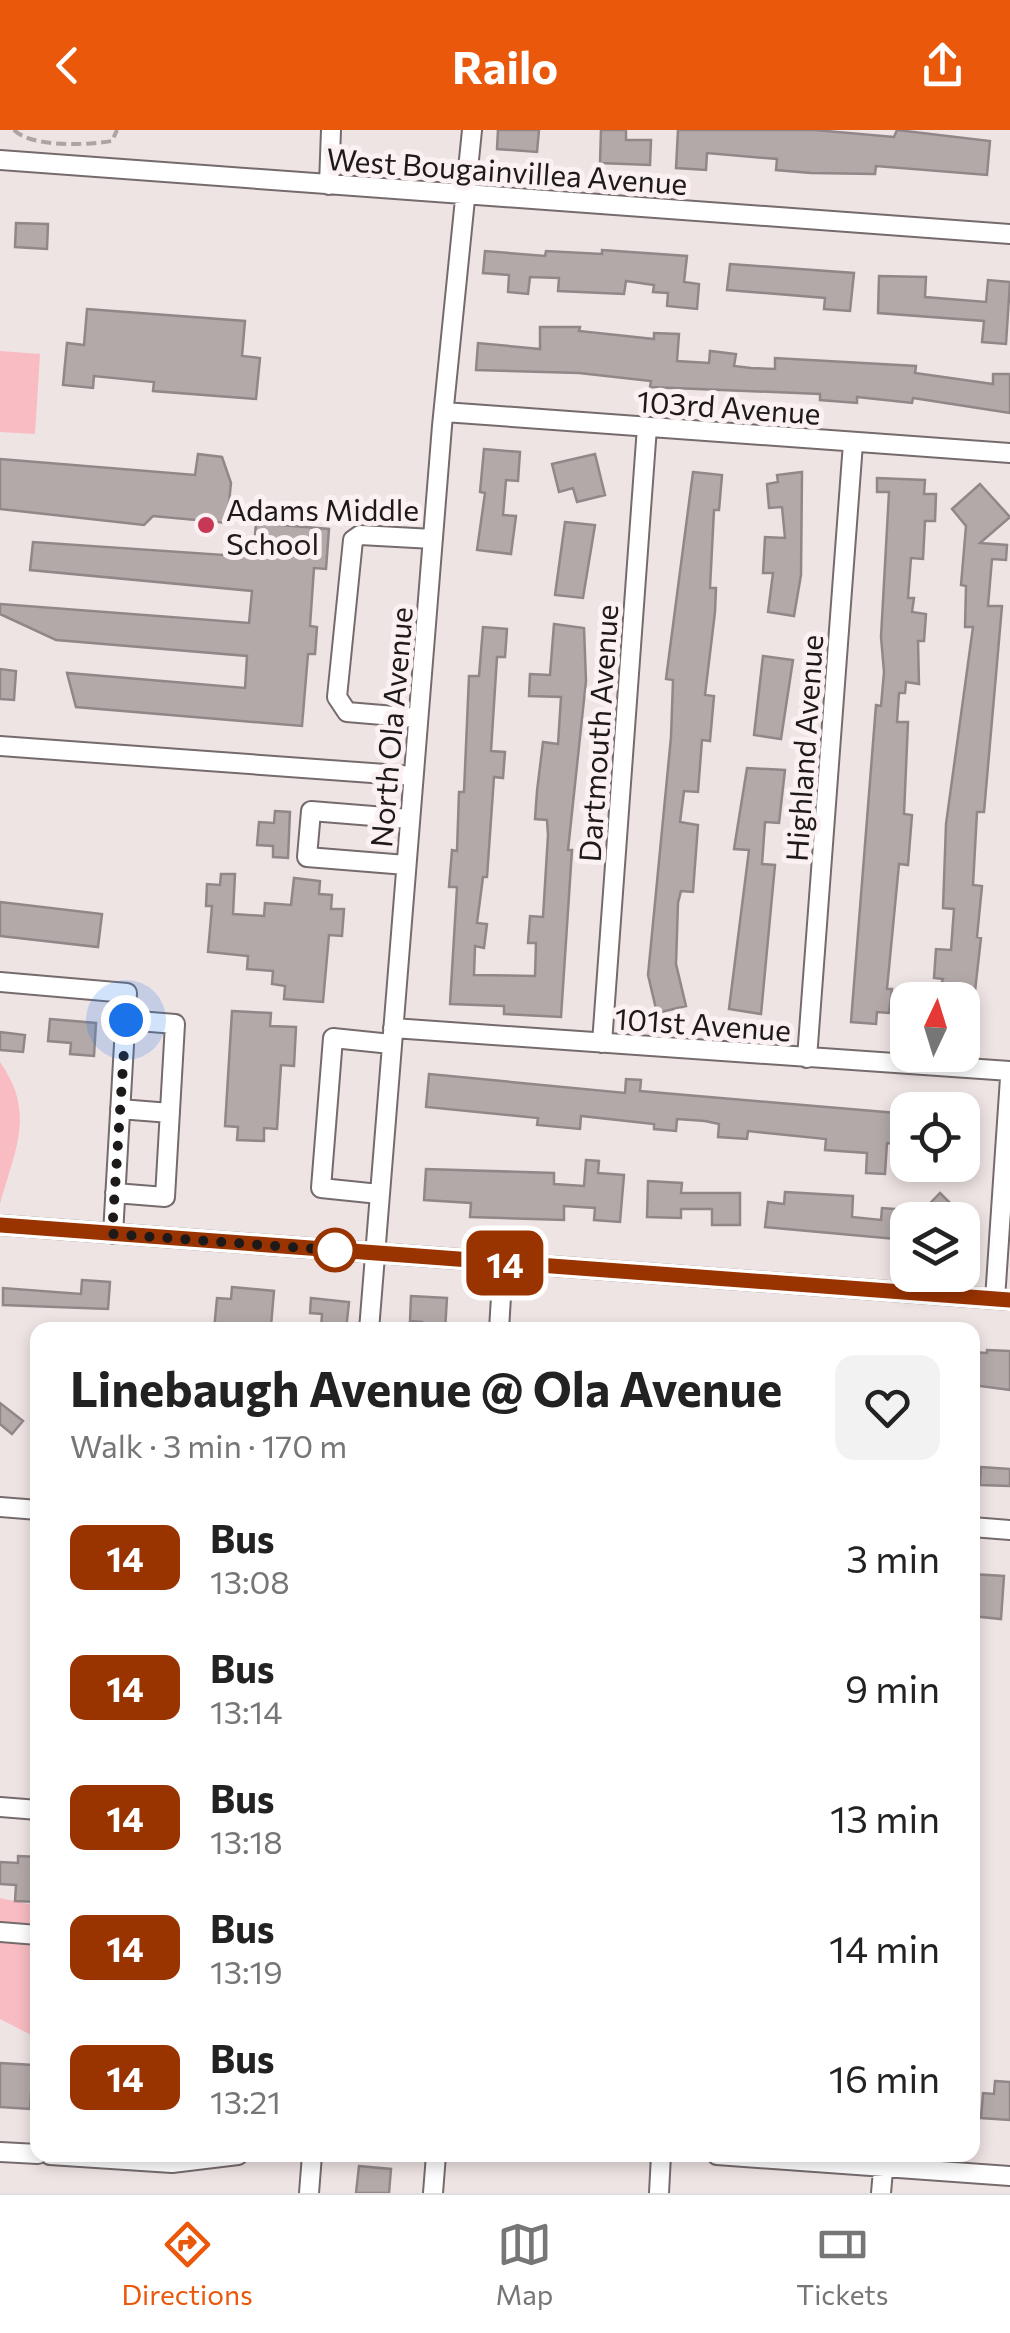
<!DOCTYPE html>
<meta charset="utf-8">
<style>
:root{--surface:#fff;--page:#f2f2f2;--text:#222;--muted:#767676;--line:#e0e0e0;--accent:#ea580c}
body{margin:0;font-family:Commissioner,sans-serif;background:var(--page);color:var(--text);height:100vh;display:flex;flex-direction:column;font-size:38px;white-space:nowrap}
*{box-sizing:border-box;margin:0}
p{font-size:32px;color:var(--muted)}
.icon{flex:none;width:55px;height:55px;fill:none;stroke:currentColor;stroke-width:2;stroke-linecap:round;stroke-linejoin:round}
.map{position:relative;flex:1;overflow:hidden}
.panel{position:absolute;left:30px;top:1192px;width:950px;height:840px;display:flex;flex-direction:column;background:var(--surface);border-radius:20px;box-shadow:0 5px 15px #0003}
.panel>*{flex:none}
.badge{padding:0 20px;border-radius:15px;font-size:35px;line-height:65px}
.needle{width:65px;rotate:4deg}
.buttons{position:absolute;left:890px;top:852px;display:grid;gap:20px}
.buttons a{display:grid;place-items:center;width:90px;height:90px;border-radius:20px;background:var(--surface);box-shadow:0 5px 15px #0003;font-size:50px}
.you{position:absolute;width:50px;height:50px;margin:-25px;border:8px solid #fff;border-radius:50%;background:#1a73e8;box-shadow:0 0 0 15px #1a73e833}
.map>.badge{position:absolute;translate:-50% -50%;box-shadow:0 0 0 5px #fff}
.round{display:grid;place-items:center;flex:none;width:105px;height:105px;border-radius:20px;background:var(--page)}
.headline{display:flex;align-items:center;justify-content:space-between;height:170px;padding:0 40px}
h1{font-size:48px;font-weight:700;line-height:75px}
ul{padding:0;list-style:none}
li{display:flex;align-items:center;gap:30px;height:130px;padding:0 40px}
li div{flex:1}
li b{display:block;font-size:38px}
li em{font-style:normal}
li .badge{min-width:110px;font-weight:700;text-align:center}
header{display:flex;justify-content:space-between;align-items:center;height:130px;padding:0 40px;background:var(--accent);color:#fff;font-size:45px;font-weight:700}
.dock{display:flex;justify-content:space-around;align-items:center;height:140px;border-top:2px solid var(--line);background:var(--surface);font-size:28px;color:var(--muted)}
.dock a{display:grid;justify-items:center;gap:5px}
.dock .current{color:var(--accent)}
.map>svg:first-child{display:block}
</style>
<header><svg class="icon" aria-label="back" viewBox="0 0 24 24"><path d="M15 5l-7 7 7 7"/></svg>Railo<svg class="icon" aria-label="share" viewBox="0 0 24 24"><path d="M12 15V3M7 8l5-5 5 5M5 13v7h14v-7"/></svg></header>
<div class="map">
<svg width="1010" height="2063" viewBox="0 0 1010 2063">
<rect width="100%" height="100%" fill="#efe4e4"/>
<path fill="#f8bcc2" d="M0,221L40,224L35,304L0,302Z
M0,932C36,983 15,1019 0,1074Z
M0,1768L37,1776V1794L0,1792Z
M0,1812L37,1815V1908L0,1889Z"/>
<path fill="#b3a9a9" stroke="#918788" stroke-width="2.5" d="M498,0H539L537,22L497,19Z
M601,0H626V10H651L650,35L600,33Z
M678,0H815L894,7L897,0L990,11L987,45L876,36L875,44L811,43L776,40L777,29L707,23L706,40L676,38Z
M16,93L48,94L47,119L15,117Z
M602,120L687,126L684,152L699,154L697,179L667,176L668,163L653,162L654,155L626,151L624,164L558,161L559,148L530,147L528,164L508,162L509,145L483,143L485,121L545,126L546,121L602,124Z
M730,134L854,143L850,181L824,179L825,168L727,160Z
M879,146L926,147L925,167L986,172L988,150L1010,152L1006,214L982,212L984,191L878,183Z
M87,179L245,191L242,226L260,228L256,269L153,261L154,252L94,246L93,258L63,255L67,213L84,215Z
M540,197H580L579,201L654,209V203L679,204L677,231L709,233L710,221L736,224L734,236L751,238L775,239V228L916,236L915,243L993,254V244H1010V283L913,268L912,273L857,267V273L820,270V264L650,257L651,251L579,243L476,240L478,213L540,219Z
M484,319L520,322L518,351L506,350L503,385L516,386L511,424L477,420L485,363L480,362Z
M198,324L222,327L231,353L227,393L153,386L144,395L0,379V329L195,345Z
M595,324L605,365L577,372L573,358L559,362L552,334Z
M693,342L722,345L719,380H714L710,458H716L715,482L705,565L714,566L710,611L702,610L698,662L684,661L680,692L698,695L693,762L681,761L678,773L676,834L686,876L657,883L648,845L671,607L673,550L666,549Z
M802,342L801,445L794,486L768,482L773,443H763L765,407L785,408L782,377L769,378L767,354L778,352L777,345Z
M877,348L925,350L924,364H936L935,391H925L923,429L911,428L908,468H914L912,482L926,484L924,511H918L919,554L906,552L905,563H899L897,592H908L904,684L912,685L908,735L899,734L887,859H892L889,883L877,882L876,894L851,892L876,575L881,576L884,542L881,507L889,362H877Z
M980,354L1010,387L980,413L1007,415L1006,430L992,429L988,476H1002L984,682H977L973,755L982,756L977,807L981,808L974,870H935L943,849L934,848L936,819L951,820L954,779L943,778L946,694L973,497H965L966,456L961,455L966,396L952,379Z
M565,392L595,395L583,468L555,465Z
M256,393L329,399L326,439L314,438L310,496L317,497L315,524H308L302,596L76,577L67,543L245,558L247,526L56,510L0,484V474L249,493L252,461L30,440L33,412L253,427Z
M554,494L584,498L586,551L568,720H572L561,887L504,884V876L450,874L457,757H449L452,720L457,721L459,662H464L469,546H479L483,497L507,499L505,527H497L491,621L505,622L503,648L494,647L487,747H483L477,793L487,794L484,818L475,816L474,845L535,846L536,813H528L530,786L543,787L548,705L547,690L535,689L537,661L543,612L558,614L561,567L529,566L530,544L550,545Z
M763,526L793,530L781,609L754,605Z
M0,539L16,541L14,570L0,569Z
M747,638L785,640L779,693L765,692L762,734L775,735L761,884L729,879L749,720L734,719Z
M275,681L290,682L288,728L273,727V716L257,715L259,692L274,693Z
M221,744H235L233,784L264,786L265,773L291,775L294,748L320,751L319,764L332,765L331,779H344L342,806L329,805L323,872L284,869L285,856L272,854L273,841L247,839L248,826L208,822L212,776H206L207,754L220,755Z
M0,772L102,784L98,817L0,806Z
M232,881L271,883L270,896L296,897L294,936L281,935L277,999L264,998V1011L237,1010L238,997L225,996Z
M50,889L96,893L94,926L70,924L71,913L48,911Z
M0,902L25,905L23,922L0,920Z
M429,944L625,963L626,949L641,950L640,961L908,984V1015L887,1013L885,1044L866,1043L867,1023L825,1020L826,1009L748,1001L747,1009L718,1007L719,994L705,991L677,989L676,1001L654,999V994L581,986L580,999L537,995L538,988L426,977Z
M586,1030L599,1031L598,1043L624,1045L620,1092L594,1090L595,1078L564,1076V1090L470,1087L471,1073L424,1070L426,1039L554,1043V1054L584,1056Z
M648,1051L682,1053L681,1063H740V1095H712V1079H681V1088L647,1087Z
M785,1062L853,1066L852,1087L881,1090L882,1078L908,1080L906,1110L765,1097L768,1072L784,1074Z
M940,1063L967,1090H914Z
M82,1150L110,1152L108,1179L3,1175V1158L81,1164Z
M232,1157L274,1161L271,1196L243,1194L242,1200H214L217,1168L231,1169Z
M411,1166L447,1168L445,1200H421L422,1192L410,1191Z
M311,1168L349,1172L346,1200L321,1199L322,1184L310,1183Z
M987,1220L1010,1221V1260L972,1255V1222L987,1223Z
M0,1273L23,1291L12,1304L0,1294Z
M981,1337L1010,1339V1356L980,1355Z
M972,1444L1004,1446L1001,1489L972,1486Z
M18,1726L38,1727V1772L15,1771L16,1755L0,1754V1732L18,1733Z
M0,1933L33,1935L30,1979L0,1977Z
M995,1951L1010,1952V1990L981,1988L983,1963L994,1964Z
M359,2036L391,2039L389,2063H356Z"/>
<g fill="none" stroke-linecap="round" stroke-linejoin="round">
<g stroke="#756b6c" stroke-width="22">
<path id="minor" d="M0,30L1010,104
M329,55L331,0
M444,282L1010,323
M418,588L347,582L337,567L353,410L360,405L433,409
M0,616L413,646
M406,735L307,727L311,681L410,689
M0,852L127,863L113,1104
M393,898L1010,941
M602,913L647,297
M807,928L853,313
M120,979L170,983
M115,1063L165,1067L175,894L126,890
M379,1064L321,1058L333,908L391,914
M0,1095L1010,1170
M995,1169L1010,948
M369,1200L442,296L472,0
M499,1200L503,1133
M0,1377L38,1380
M972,1397L1010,1400
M0,1677L38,1680
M0,1802L38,1805
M0,2022L38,2024
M50,2025L172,2033L238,2025
M717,2025L1010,2046
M309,2063L312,2025
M433,2063L436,2025
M659,2063L661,2025
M881,2063L884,2029"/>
</g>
<path stroke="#aca4a4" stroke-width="4" stroke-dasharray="10 5" stroke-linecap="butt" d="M14,0C33,18 87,15 112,11L117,0"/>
<use href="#minor" stroke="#fff" stroke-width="18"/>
</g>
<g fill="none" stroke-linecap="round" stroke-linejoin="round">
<g stroke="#fff" stroke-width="22">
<path id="line" d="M0,1095L1010,1170"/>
</g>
<use href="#line" stroke="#930" stroke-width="15"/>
<path stroke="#1e1a1a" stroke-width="10" stroke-dasharray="0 18" d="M126,890L112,1104L344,1121L335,1120"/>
</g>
<circle fill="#c73756" stroke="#fcf1f2" stroke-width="4" cx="206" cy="395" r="10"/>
<circle fill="#fff" stroke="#930" stroke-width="5" cx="335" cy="1120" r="20"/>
<g text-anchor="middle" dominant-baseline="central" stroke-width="10" stroke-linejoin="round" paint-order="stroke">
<g font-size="30" fill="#1e1a1a" stroke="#fcf1f2">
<text transform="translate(507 40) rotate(4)">West Bougainvillea Avenue</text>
<text transform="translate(729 276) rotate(4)">103rd Avenue</text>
<text transform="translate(390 597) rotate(-85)">North Ola Avenue</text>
<text transform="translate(597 603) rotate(-86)">Dartmouth Avenue</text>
<text transform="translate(803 618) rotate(-86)">Highland Avenue</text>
<text transform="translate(703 893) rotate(4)">101st Avenue</text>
</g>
<g font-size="30" fill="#1e1a1a" stroke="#fcf1f2" text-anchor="start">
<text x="226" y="378">Adams Middle<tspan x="226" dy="34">School</tspan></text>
</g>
</g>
</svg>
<div class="buttons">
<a><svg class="needle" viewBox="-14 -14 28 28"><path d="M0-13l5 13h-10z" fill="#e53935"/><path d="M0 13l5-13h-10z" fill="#767676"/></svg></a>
<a><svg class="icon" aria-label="locate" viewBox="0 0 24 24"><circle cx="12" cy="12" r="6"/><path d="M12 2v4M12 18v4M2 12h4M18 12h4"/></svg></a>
<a><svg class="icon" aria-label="layers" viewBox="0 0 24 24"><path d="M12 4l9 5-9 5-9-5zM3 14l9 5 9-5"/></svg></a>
</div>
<div class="you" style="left:126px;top:890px"></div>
<b class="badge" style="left:505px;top:1133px;background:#930;color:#fff">14</b>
<section class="panel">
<div class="headline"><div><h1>Linebaugh Avenue @ Ola Avenue</h1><p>Walk · 3 min · 170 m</p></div><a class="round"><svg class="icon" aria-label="heart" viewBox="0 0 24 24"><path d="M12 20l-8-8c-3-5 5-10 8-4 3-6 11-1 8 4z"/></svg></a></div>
<ul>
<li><span class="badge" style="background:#930;color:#fff">14</span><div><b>Bus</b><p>13:08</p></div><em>3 min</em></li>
<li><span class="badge" style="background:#930;color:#fff">14</span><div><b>Bus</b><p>13:14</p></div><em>9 min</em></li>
<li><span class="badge" style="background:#930;color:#fff">14</span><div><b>Bus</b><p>13:18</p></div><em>13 min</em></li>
<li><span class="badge" style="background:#930;color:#fff">14</span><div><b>Bus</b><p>13:19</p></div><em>14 min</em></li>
<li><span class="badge" style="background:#930;color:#fff">14</span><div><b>Bus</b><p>13:21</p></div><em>16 min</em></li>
</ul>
</section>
</div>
<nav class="dock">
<a class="current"><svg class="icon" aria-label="directions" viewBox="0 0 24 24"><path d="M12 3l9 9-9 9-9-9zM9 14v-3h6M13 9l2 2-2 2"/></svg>Directions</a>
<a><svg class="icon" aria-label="map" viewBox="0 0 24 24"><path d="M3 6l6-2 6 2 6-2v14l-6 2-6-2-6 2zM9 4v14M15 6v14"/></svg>Map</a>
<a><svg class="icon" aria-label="tickets" viewBox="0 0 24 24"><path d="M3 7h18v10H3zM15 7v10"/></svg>Tickets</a>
</nav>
